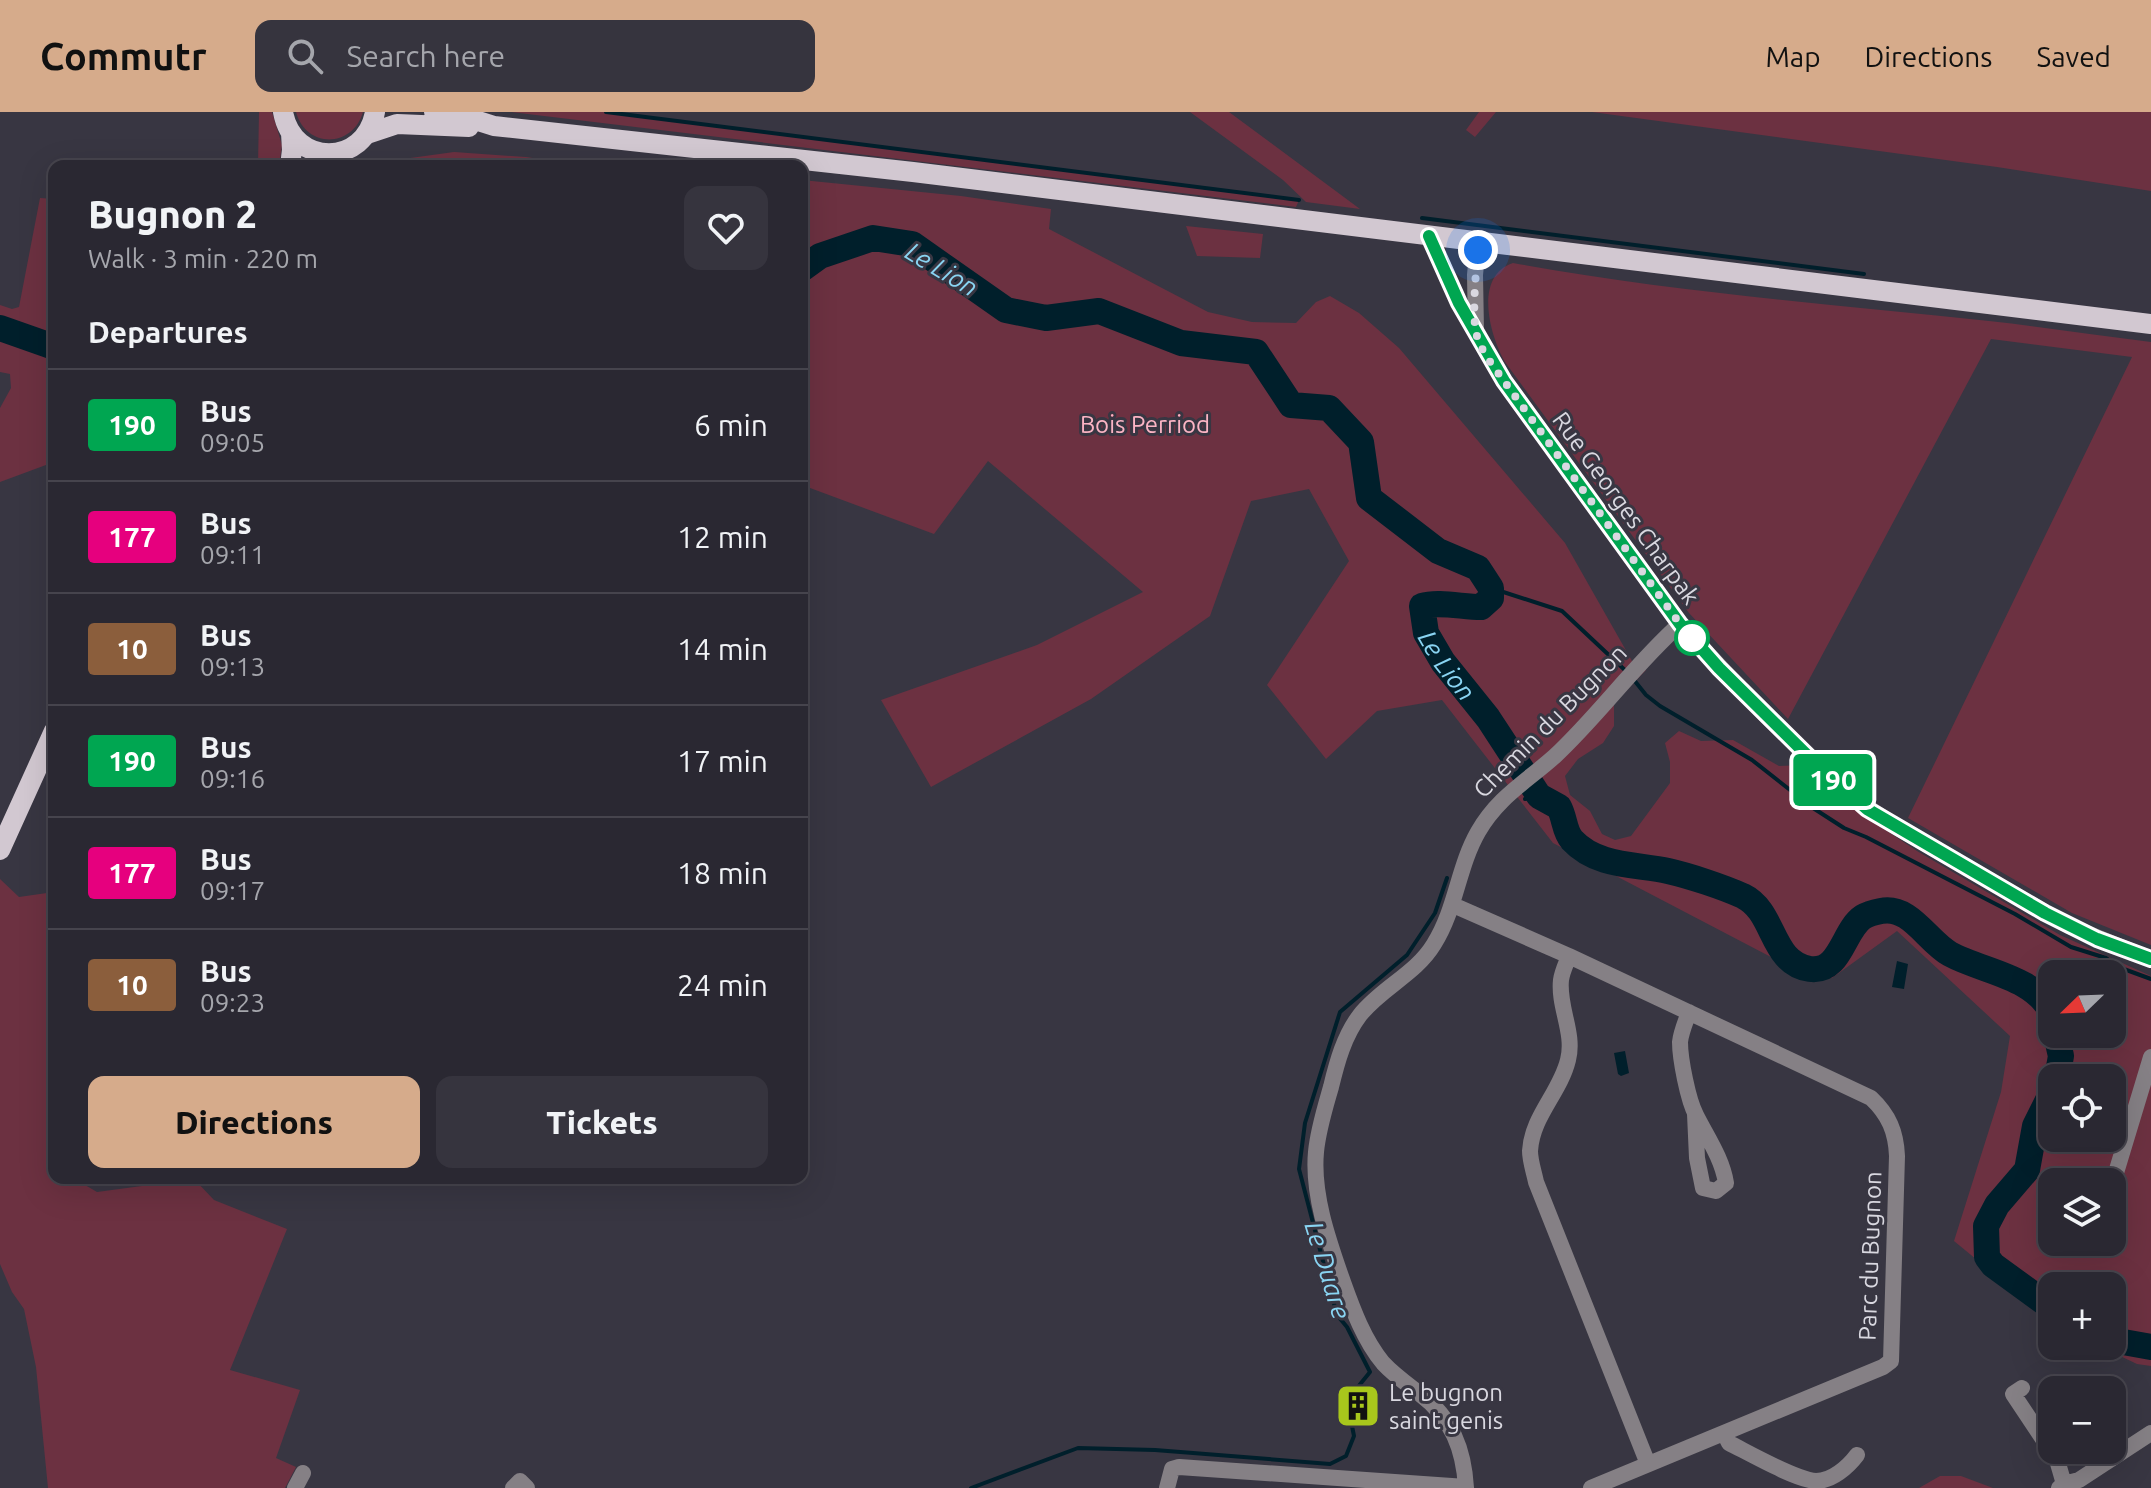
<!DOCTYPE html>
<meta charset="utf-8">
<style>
:root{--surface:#2a2832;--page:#36343e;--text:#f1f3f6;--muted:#a5a6ac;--line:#46444d;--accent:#d6ab8b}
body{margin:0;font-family:Ubuntu,sans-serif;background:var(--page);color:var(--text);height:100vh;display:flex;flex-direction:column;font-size:30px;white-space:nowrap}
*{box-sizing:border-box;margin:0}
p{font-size:26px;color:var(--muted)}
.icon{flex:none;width:44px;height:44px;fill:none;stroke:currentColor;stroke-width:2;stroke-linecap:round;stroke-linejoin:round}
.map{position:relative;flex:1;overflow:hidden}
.drawer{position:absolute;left:48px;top:48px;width:760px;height:1024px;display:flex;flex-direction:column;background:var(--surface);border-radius:16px;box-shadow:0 8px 32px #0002,0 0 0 2px var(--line)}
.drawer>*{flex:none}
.badge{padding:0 16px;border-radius:6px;font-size:28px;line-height:52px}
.needle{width:52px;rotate:247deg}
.fabs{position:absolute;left:2038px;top:848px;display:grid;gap:16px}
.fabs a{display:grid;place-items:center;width:88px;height:88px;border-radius:16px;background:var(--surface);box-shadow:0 8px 32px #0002,0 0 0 2px var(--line);font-size:40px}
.you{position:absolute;width:40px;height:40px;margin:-20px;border:6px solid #fff;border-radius:50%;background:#1a73e8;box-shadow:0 0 0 12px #1a73e833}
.map>.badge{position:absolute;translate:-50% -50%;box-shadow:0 0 0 4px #fff}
h2{padding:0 40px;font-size:30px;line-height:72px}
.round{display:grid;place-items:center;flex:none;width:84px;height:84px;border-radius:16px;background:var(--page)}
.overview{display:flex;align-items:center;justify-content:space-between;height:136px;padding:0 40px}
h1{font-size:38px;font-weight:800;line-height:60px}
.primary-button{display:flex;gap:16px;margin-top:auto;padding:16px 40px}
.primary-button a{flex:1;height:92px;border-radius:16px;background:var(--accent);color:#111;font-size:32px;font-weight:800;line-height:92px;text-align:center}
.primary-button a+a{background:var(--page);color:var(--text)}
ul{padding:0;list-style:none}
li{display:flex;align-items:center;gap:24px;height:112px;padding:0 40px;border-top:2px solid var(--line)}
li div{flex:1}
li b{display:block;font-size:30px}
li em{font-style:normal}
li .badge{min-width:88px;font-weight:700;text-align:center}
header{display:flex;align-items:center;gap:48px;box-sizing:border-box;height:112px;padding:0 40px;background:var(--accent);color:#111}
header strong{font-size:38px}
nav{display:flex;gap:44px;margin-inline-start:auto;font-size:28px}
.search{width:560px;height:72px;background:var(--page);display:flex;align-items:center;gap:20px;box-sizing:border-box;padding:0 28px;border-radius:16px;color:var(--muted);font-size:30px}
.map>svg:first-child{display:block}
</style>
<header>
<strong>Commutr</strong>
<div class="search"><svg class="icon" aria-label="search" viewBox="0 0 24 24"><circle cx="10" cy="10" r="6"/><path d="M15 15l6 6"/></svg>Search here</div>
<nav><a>Map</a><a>Directions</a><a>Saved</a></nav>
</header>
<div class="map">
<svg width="2151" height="1376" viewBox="0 0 2151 1376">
<rect width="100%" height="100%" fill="#383642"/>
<path fill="#6c3141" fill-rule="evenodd" d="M259,0H272L282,33L279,54H258Z
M296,0H363C353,36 306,37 296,0Z
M511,0H606L1299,88L1296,95Z
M1190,0H1229L1360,97L1306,90L1283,68Z
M1479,0H1496L1475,25L1466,18Z
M1592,0H2151V79L1997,55Z
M454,40L526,45L587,54H386L403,47Z
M802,68L961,84L1051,97L1049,117L1208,200L1252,210L1296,211L1316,190L1330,184L1359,201L1399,236L1565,431L1632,549L1646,558L1614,591V614L1603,631L1578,647L1565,664L1570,683L1590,699L1602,722L1615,728L1631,724L1670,671V650L1665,631L1679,619L1701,629L1733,628L1779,654L1804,653L1841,688L1917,739L2060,823L2151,864V1254L2137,1252L2099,1234H2112V1174H2052V1207L2033,1194L1954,1129L2001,980L2010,924L1897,819L1832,866L1809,865L1796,858L1553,731L1442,588L1377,599L1326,647L1267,573L1349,449L1309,377L1251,389L1210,504L1091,587L931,675L881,588L1037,533L1143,480L988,349L934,422L802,373ZM2052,862H2112V922H2052ZM2052,966H2112V1026H2052ZM2052,1070H2112V1130H2052Z
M40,86L54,87V350L0,370V296L11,276L10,262L0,260V193L12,197L19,195Z
M1186,114L1263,122L1260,146L1197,144Z
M1513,151C1671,180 1830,192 1989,209C2043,215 2097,223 2151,230V833L2072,801L1908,706L2132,245L1991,227L1788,607L1689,501L1505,250C1490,224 1473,164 1513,151Z
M0,767L19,785L54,780V1066H73L97,1080L194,1067L214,1088L287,1117L230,1258L300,1278L276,1346L296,1355L285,1376H48L36,1255L24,1197L12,1180L0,1152Z
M1940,1364H1961L1993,1376H1919Z"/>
<path fill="#001f2b" d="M1897,849L1908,852L1904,877L1892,875Z
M1625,939L1629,961L1621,964L1618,962L1614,941Z"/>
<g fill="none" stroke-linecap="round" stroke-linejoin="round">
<path stroke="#001f2b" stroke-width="4" d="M606,0L1299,88
M1422,106L1864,162
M1491,476L1562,499L1628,561
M1634,568L1646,583L1660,594L1752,648L1813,696L1844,716L1866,725L2015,802L2071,835L2106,846L2121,856L2151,867
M1525,687L1539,684
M971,1376L1078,1336L1155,1338L1330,1352L1346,1344L1354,1324L1349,1299L1353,1281L1370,1260L1347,1215L1337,1203L1299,1057L1305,1011L1340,900L1407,843L1435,801L1447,766"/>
<g stroke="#001f2b" stroke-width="26">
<path id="s1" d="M802,157L820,144L873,126L912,132L1006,198L1046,206L1099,199L1181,231L1256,240L1291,293L1329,296L1361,330L1369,386L1438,439L1478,456L1491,476V486L1481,495C1463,495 1438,489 1422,494L1426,521L1443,550L1488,606L1539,684L1559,695C1565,706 1564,719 1572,728C1597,755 1636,752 1668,759C1690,764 1723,775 1743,784C1776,800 1770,851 1810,857C1841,861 1843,818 1863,805C1868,802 1876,800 1881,799C1910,793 1927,829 1950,842C1983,860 2034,864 2052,901"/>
<path d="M0,216L54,235"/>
<path d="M2056,922L2061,944L2057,966"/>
<path d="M2052,980L2035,1014L2027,1058L1997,1093L1986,1114L1987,1145L1993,1153L2052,1196"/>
<path d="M2112,1228L2151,1235"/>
</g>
<path stroke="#858085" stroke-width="16" d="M1429,124L1459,191L1504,269L1680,512L1767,605L1849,683L1900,717L2069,814L2151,847
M1476,219L1475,163L1478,131
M1453,793L1569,844L1871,986C1889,1003 1896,1020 1897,1044L1891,1249L1883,1255L1591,1376
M1569,844C1566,852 1562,860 1561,868C1558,895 1575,921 1568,948C1560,981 1532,1004 1530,1039C1530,1049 1534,1060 1536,1070L1648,1352
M1689,900C1686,909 1681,920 1680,930C1680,947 1688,988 1696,1003C1707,1025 1722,1046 1726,1071L1716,1079L1703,1076L1697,1046L1695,1002
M2112,1074L2151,945
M2022,1276L2013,1282L2057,1348L2064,1372
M1724,1321L1729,1331C1749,1341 1796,1368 1816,1369C1832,1369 1848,1355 1857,1343
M295,1376L303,1361
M513,1376L520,1369L527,1376
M1167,1376L1172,1357L1179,1355L1466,1375
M1466,1376C1464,1338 1452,1306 1420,1282C1407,1272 1394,1263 1383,1251C1364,1228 1353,1198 1343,1170C1329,1130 1312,1083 1316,1040C1318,1018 1325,996 1331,975C1337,950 1344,924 1360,903C1381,876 1416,862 1434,832C1456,797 1458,755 1478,720C1498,685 1526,670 1555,644C1599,603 1635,552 1680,512
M2059,1376L2064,1372L2079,1368L2151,1321"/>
<path stroke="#d2c8d1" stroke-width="20" d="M283,0C293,55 365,55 375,0
M434,0L456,2L494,14L913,60L2151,212
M367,22L397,12L469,15
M290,54L292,38L291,21
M0,738L54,619"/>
</g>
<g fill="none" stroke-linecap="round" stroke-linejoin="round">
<g stroke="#fff" stroke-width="18">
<path id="line" d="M1429,124L1459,191L1504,269L1680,512L1719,556L1814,650L1867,697L2045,801L2097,827L2151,847"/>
</g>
<use href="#line" stroke="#00a651" stroke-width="12"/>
<path stroke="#d9d8e0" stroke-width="8" stroke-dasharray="0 14.4" d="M1478,138C1476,158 1472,201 1476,220C1479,237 1494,255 1504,269L1680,512L1700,534L1692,526"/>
</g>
<defs>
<g id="building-square" transform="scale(2.3)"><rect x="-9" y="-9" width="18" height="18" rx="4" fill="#a8c71c" stroke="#383642"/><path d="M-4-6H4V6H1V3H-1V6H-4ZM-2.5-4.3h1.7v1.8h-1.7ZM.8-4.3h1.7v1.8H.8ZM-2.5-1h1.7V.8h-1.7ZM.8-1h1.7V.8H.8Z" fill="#111"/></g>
</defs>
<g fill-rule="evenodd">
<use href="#building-square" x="1358" y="1294"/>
</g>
<circle fill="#fff" stroke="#00a651" stroke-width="4" cx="1692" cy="526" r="16"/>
<g text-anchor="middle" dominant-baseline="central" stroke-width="6" stroke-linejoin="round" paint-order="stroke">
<g font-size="24" fill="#fbb4c4" stroke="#383642">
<text x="1145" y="312">Bois Perriod</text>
</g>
<g font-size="24" fill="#d9d8e0" stroke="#383642">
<text transform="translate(1626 396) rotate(54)">Rue Georges Charpak</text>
<text transform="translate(1550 609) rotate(-45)">Chemin du Bugnon</text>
<text transform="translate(1870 1144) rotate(-88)">Parc du Bugnon</text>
</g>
<g font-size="24" fill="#d9d8e0" stroke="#383642" text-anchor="start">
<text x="1389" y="1280">Le bugnon<tspan x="1389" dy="28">saint genis</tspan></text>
</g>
<g font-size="26" font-style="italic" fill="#89d4f2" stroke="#383642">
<text transform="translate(942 157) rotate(31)">Le Lion</text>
<text stroke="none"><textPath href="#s1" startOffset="998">Le Lion</textPath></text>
<text transform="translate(1328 1158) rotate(73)">Le Duare</text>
</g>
</g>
</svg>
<div class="fabs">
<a><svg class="needle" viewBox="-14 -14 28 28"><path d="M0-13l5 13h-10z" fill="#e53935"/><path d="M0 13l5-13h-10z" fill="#a5a6ac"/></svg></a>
<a><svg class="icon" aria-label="locate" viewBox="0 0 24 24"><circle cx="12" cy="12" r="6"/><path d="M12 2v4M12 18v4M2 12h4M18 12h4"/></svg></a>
<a><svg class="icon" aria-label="layers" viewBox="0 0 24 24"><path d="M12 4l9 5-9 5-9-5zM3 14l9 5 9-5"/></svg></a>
<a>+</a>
<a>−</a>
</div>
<div class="you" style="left:1478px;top:138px"></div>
<b class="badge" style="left:1833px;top:668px;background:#00a651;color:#fff">190</b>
<section class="drawer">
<div class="overview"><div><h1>Bugnon 2</h1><p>Walk · 3 min · 220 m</p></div><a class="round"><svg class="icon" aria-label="heart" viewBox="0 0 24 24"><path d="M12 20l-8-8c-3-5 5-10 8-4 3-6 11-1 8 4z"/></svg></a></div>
<h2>Departures</h2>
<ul>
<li><span class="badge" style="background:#00a651;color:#fff">190</span><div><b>Bus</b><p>09:05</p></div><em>6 min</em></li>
<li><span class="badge" style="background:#e6007e;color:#fff">177</span><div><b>Bus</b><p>09:11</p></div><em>12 min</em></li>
<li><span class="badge" style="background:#8b5e3c;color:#fff">10</span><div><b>Bus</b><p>09:13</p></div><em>14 min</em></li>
<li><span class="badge" style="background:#00a651;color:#fff">190</span><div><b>Bus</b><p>09:16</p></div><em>17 min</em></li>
<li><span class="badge" style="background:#e6007e;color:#fff">177</span><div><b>Bus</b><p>09:17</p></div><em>18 min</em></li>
<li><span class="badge" style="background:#8b5e3c;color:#fff">10</span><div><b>Bus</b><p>09:23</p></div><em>24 min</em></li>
</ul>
<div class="primary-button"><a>Directions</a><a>Tickets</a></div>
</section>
</div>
